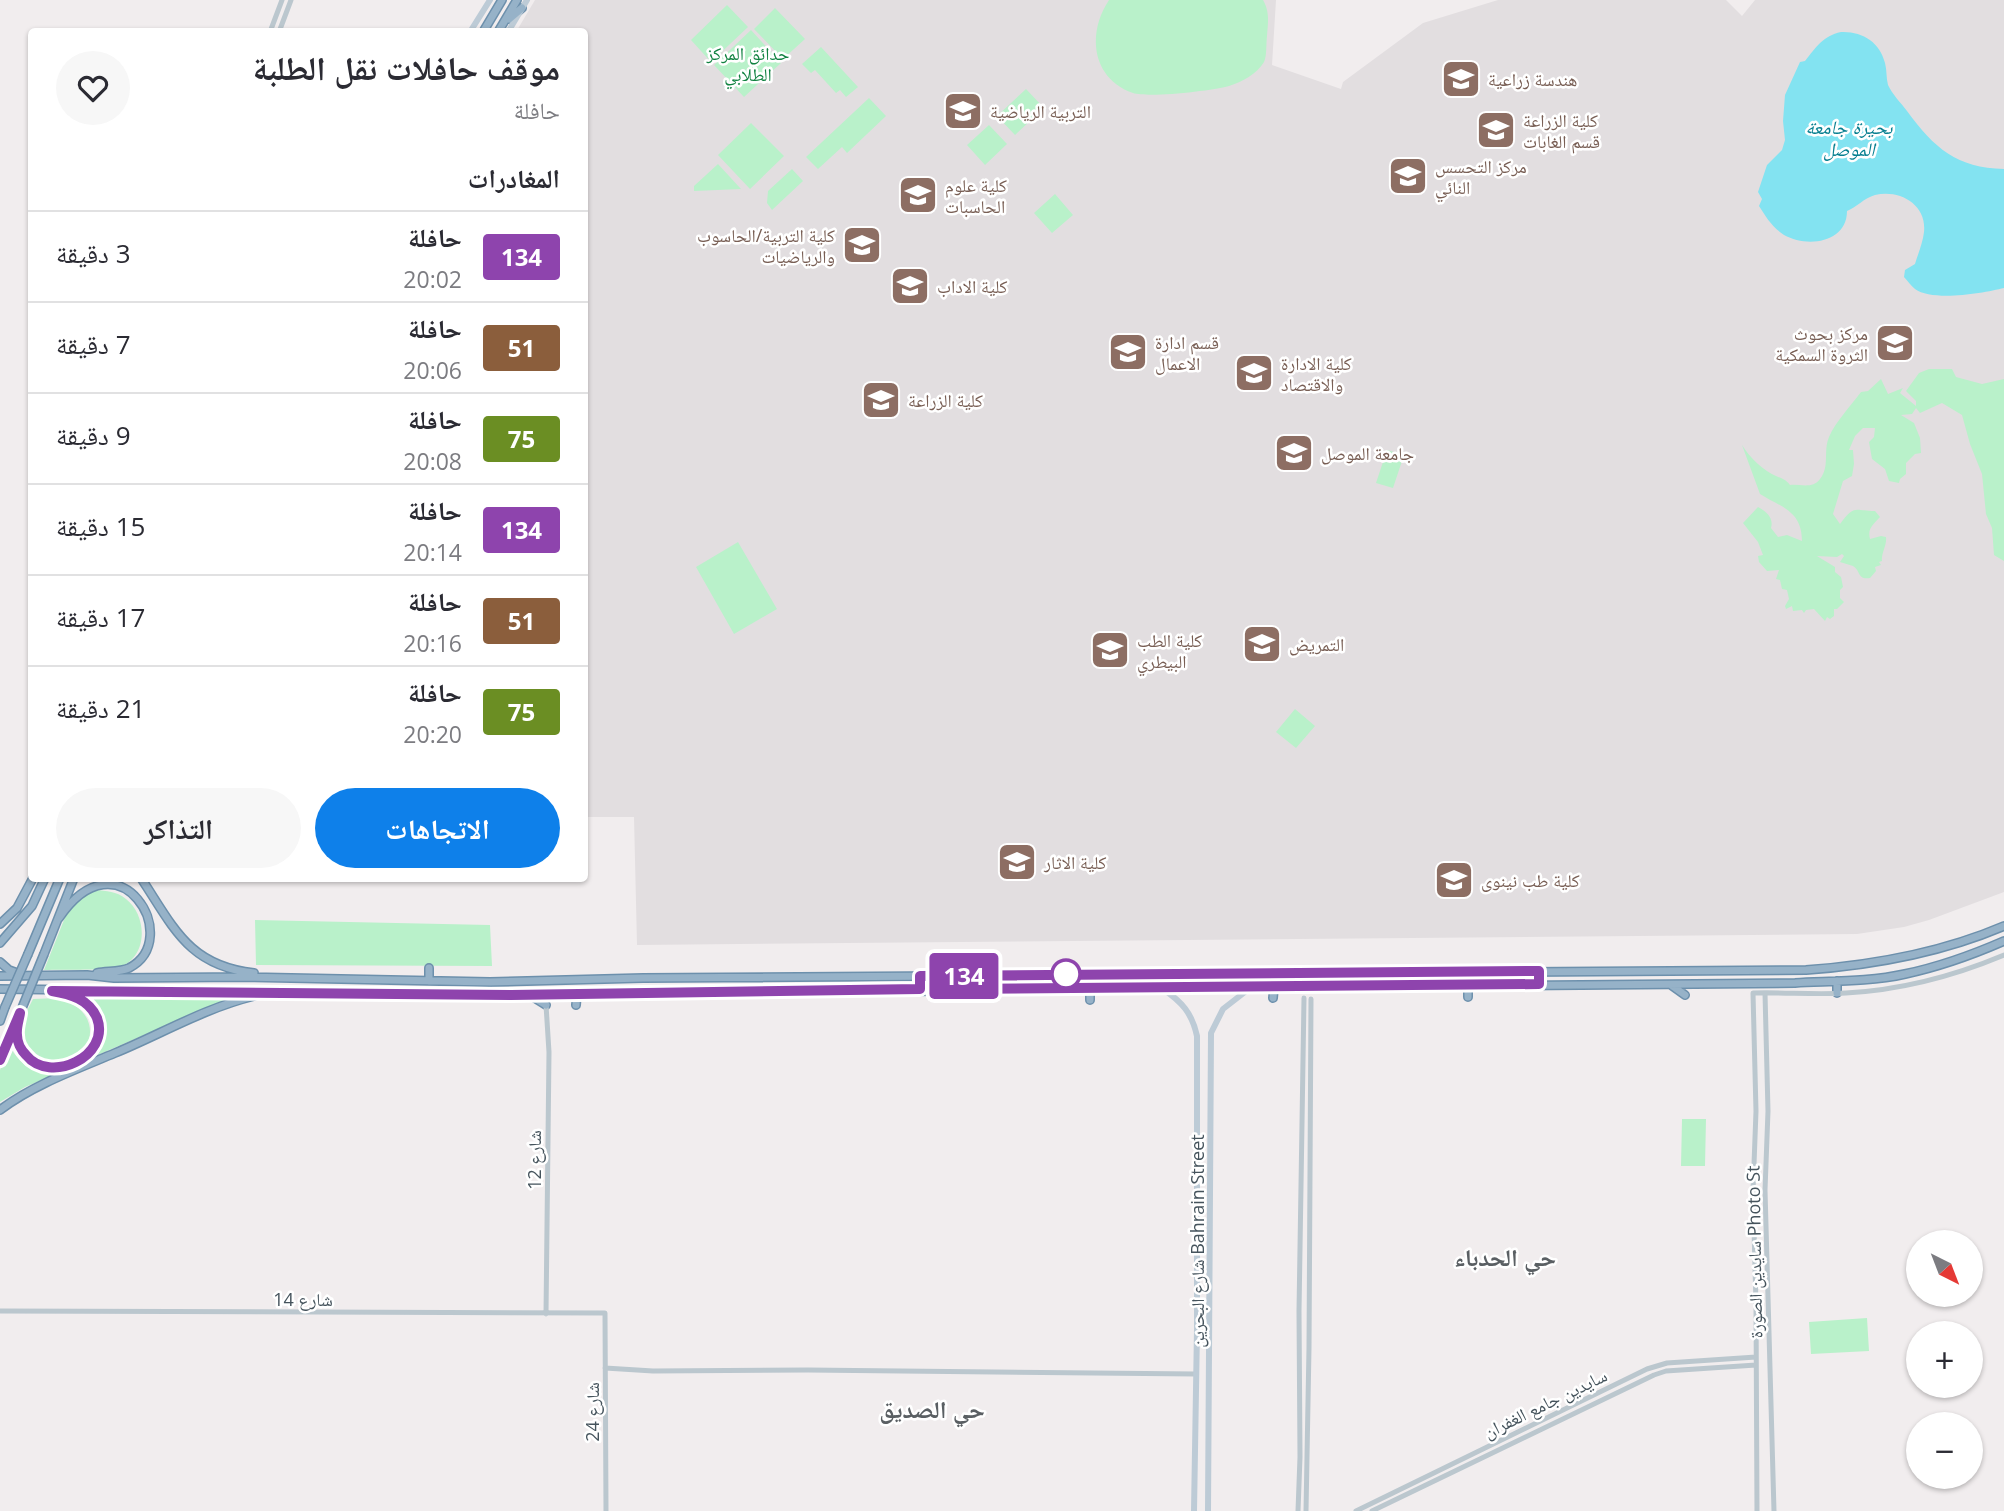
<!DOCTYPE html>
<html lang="ar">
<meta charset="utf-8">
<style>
:root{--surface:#fff;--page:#f7f7f7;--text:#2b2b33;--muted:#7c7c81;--line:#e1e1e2;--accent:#0e80ea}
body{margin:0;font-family:"Open Sans","Noto Naskh Arabic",sans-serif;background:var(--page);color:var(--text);direction:rtl;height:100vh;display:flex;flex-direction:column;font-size:26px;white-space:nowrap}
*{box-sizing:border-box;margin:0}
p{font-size:23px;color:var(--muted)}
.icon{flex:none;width:38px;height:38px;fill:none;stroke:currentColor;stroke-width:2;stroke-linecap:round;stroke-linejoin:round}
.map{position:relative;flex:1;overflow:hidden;direction:ltr}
.drawer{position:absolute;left:28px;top:28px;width:560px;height:854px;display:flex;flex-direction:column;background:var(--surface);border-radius:7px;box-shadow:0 2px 5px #0004;direction:rtl}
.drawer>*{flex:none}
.badge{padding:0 14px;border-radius:5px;font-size:24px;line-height:46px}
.needle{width:46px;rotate:138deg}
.controls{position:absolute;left:1906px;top:1230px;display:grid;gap:14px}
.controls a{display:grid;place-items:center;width:77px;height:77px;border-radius:50%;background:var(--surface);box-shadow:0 2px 5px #0004;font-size:35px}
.map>.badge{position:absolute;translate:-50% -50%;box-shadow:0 0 0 4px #fff}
h2{padding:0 28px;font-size:26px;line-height:63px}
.round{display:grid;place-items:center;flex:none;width:74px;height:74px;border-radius:37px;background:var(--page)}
.headline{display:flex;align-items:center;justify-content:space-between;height:119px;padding:0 28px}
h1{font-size:33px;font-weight:700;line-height:52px}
.action{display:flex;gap:14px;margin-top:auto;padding:14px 28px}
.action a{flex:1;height:80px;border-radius:42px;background:var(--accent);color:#fff;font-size:28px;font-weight:700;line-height:80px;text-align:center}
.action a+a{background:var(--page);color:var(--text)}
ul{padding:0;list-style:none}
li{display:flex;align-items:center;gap:21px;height:91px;padding:0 28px;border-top:2px solid var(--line)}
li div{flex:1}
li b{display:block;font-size:26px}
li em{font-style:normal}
li .badge{min-width:77px;font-weight:700;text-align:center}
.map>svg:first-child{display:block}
</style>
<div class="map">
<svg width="2004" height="1511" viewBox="0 0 2004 1511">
<rect width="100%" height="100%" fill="#f1edee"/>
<path fill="#e2dee0" d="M535,0H1276L1272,65L1341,89L1343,82L1423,23L1498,0H1726L1742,16L1755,0H2004V892L1929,920L1904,927L1857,934L637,945L634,817H585L584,32H516Z"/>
<path fill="#b9f1ca" d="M1109,0H1263C1270,12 1268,22 1267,36C1266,44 1267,56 1264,62C1257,74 1242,82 1229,86C1211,91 1149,98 1133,93C1091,78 1087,33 1109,0Z
M727,5L748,27L711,62L691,40Z
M775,8L805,39L783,59L754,29Z
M751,30L781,63L744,97L714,65Z
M821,47L858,87L846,97L840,90L836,93L815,70L811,73L802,64Z
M1026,89L1044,108L1015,135L997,116Z
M869,98L886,116L847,153L842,147L818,169L806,157Z
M751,123L784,156L750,189L718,155Z
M989,125L1007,144L985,165L967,145Z
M718,164L741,189L694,191V186Z
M792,169L803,181L772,210L767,203L768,191Z
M1055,194L1073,215L1052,233L1034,213Z
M1929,369H1952L1956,377L1982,384L2004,379V561L1994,555L1992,528L1986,514L1982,474L1970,444L1962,415L1942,403L1920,413L1916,408L1912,414L1901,415L1914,423L1920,438L1921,453L1915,454L1906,463V474L1900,479L1899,483L1889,481L1885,469L1872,459L1869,442L1874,437L1875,428H1863L1855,436L1849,450H1853L1854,464L1852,476L1843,481L1833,514L1840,524C1855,504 1854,511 1875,511L1880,517C1874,524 1867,528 1870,539L1881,536L1886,537C1887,546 1881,553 1882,561L1879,562L1881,565L1875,567L1876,571L1870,578C1857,580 1861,571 1853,566L1840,562L1844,556L1842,554L1837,557L1817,556L1835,567V572L1841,577L1843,587L1840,590V598L1844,602L1837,609H1834V616L1830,619L1827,617L1825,621L1814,609L1806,610L1804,613L1802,610L1793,611L1792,606L1786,609L1785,606L1789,599L1787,590L1782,589L1780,580L1776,579L1779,570L1767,571L1759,562L1758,556L1763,555L1758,542L1743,523L1758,507C1766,511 1774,518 1771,528L1778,537L1787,535L1802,541C1802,510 1780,507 1760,494L1742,445C1749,457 1764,471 1776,476C1783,479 1785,479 1790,485C1801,484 1813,489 1820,479C1830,467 1823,451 1829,437C1836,421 1850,407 1861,392L1868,391L1881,379L1888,394L1903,388L1900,393L1916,406V401L1906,391L1919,373Z
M1387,450L1404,455L1393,488L1376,483Z
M738,542L777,609L734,634L696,567Z
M1295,709L1315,726L1296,748L1276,732Z
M95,890C107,891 116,891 126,899C147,915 149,956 120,967C108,971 61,969 44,970L68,910L75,900Z
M255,920L490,925L492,966L256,965Z
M57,998C71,1002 85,1009 89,1024C100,1066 20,1083 19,1034C19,1022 28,1010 33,999Z
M224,998L225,1000L86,1060L94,1050L100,1030L83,999Z
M10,1047C24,1069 33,1072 58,1073L25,1087L0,1102V1070Z
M1682,1119H1706L1705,1166H1681Z
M1867,1318L1869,1351L1811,1354L1809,1322Z"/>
<path fill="#83e3f1" d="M1841,32C1862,31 1880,42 1885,63C1887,70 1886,78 1888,85C1892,94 1901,103 1907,111C1934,148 1957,168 2004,169V288C1984,293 1933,302 1915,289C1911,286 1907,280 1904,277L1905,270L1915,264C1918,254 1923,242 1924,232C1927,204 1899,189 1875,195C1864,198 1857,207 1847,211C1847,243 1807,248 1784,235C1772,227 1766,217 1759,206L1762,199L1758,192L1767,165L1782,150L1785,140L1783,121L1785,95L1800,62L1805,61C1816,47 1823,36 1841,32Z"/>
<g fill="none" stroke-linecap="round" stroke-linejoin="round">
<g stroke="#6d90ac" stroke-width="10">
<path id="trunk" d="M509,19L522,8
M483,32L502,0
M498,32L517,0
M141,878C174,928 189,966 254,973
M59,918C119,830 185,939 129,968C120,972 107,971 97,973
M0,924L17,908L33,878
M0,943L32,906L45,878
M28,954L60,878
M44,954L74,878
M0,962L9,970L20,974
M429,968V981
M0,976L87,975L114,978L246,977L490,982L643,978L1806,970C1875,965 1941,953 2004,926
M1837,981V993
M1468,984V997
M1671,985L1685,995
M0,989L511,995L1795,983C1831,981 1869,982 1905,974C1938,967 1972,955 2004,941
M530,995L546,1005
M1273,998L1274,987
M1090,1000V988
M576,1005L577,993
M20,1013C19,1020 16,1028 16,1035C17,1042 22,1050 26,1055C51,1086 113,1055 96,1017C91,1004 79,997 67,994
M0,1021L5,1007
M0,1060L16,1022
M0,1110C33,1085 77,1069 115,1053C161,1034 205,1008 254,996"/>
</g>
<path stroke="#bbc7ce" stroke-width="5" d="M270,32L282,0
M279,32L291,0
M1765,993L1768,1111L1765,1190L1774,1511
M546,1005L549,1052L546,1314
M0,1311L605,1313L606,1511
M605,1368L653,1371L808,1370L1196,1374
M1298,1511L1300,1457L1299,1311L1304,998
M1306,1511L1309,1348L1311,999
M1356,1511L1647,1369L1667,1363L1756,1357
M1372,1511L1654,1375L1666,1371L1756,1365
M1757,1511L1756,1304L1753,1191L1756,1111L1753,993C1784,992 1815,995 1846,993C1900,990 1954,976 2004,955"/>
<path stroke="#bdcbd6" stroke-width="6" d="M470,32L490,0
M508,32L527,0
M1163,989C1182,1002 1192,1013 1197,1036V1329L1194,1511
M1208,1511L1211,1033L1223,1009L1250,988"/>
<use href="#trunk" stroke="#96b2c8" stroke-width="7"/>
<g stroke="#6d90ac" stroke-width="10" stroke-linecap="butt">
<path id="trunk-bridge" d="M5,1007L28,954
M22,1008L44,954"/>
</g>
<use href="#trunk-bridge" stroke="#96b2c8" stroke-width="7"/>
</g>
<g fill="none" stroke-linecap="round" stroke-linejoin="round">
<g stroke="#fff" stroke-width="16">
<path id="line" d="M0,1060L20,1013C19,1020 16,1028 17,1035C17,1042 21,1050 26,1055C50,1085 111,1056 97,1018C89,999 70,994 52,991L511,995L920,989V976L1539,971V984L944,989"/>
</g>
<use href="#line" stroke="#8e44ad" stroke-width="10"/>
</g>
<defs>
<g id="university-square" transform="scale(2.0125)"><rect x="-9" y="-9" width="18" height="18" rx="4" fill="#8d6e63" stroke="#fff"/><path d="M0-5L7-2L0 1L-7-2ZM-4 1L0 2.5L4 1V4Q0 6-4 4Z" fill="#fff"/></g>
</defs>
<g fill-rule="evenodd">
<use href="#university-square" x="1461" y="79"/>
<use href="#university-square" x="963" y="111"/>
<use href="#university-square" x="1496" y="130"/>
<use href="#university-square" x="1408" y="176"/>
<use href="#university-square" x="918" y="195"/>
<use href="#university-square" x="862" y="245"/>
<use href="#university-square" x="910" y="286"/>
<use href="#university-square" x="1895" y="343"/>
<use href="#university-square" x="1128" y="352"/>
<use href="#university-square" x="1254" y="373"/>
<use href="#university-square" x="881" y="400"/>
<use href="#university-square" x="1294" y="453"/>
<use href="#university-square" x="1262" y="644"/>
<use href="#university-square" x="1110" y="650"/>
<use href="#university-square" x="1017" y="862"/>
<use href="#university-square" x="1454" y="880"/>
</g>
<circle fill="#fff" stroke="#8e44ad" stroke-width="3.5" cx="1066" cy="974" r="14"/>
<g text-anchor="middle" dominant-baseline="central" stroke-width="5" stroke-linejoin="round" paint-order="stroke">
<g font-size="18" fill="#118241" stroke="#fff">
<text x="748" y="53">حدائق المركز<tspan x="748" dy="21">الطلابي</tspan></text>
</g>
<g font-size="18" fill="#785e54" stroke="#fff" text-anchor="start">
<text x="1488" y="79">هندسة زراعية</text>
<text x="990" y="111">التربية الرياضية</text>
<text x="1523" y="120">كلية الزراعة<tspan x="1523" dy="21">قسم الغابات</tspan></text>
<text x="1435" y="166">مركز التحسس<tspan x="1435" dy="21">النائي</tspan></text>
<text x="945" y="185">كلية علوم<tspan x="945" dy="21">الحاسبات</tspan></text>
<text x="835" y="235" text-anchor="end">كلية التربية/الحاسوب<tspan x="835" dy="21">والرياضيات</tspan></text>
<text x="937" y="286">كلية الاداب</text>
<text x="1868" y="333" text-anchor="end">مركز بحوث<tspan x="1868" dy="21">الثروة السمكية</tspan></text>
<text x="1155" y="342">قسم ادارة<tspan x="1155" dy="21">الاعمال</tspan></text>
<text x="1281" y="363">كلية الادارة<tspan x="1281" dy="21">والاقتصاد</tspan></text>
<text x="908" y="400">كلية الزراعة</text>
<text x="1321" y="453">جامعة الموصل</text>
<text x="1137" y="640">كلية الطب<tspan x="1137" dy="21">البيطري</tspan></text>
<text x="1289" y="644">التمريض</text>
<text x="1044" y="862">كلية الاثار</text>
<text x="1481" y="880">كلية طب نينوى</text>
</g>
<g font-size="18" fill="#45535c" stroke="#fff">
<text transform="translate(534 1160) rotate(-90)">شارع 12</text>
<text transform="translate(1197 1241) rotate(-90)">شارع البحرين Bahrain Street</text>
<text transform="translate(1754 1252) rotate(-91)">سايدين الصورة Photo St</text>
<text x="303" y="1299">شارع 14</text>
<text transform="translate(1545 1403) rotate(-26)">سايدين جامع الغفران</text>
<text transform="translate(592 1412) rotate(-90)">شارع 24</text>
</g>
<g font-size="19" font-style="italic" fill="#077f90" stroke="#fff">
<text x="1849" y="127">بحيرة جامعة<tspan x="1849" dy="22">الموصل</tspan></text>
</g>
<g font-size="24" font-weight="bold" fill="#5a5f63" stroke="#fff">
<text x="1505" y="1256">حي الحدباء</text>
<text x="932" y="1408">حي الصديق</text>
</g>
</g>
</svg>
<div class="controls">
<a><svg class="needle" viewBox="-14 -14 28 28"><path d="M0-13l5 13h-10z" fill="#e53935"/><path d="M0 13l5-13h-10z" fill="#7c7c81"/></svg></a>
<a>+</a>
<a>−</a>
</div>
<b class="badge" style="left:964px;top:976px;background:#8e44ad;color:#fff">134</b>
<section class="drawer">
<div class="headline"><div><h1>موقف حافلات نقل الطلبة</h1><p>حافلة</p></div><a class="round"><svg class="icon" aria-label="heart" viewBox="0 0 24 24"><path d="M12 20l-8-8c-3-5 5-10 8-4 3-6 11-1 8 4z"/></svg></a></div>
<h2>المغادرات</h2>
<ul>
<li><span class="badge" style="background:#8e44ad;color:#fff">134</span><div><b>حافلة</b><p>20:02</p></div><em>3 دقيقة</em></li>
<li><span class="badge" style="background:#8b5e3c;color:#fff">51</span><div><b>حافلة</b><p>20:06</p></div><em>7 دقيقة</em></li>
<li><span class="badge" style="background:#6b8e23;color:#fff">75</span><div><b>حافلة</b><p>20:08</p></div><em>9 دقيقة</em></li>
<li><span class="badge" style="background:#8e44ad;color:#fff">134</span><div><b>حافلة</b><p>20:14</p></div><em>15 دقيقة</em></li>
<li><span class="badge" style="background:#8b5e3c;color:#fff">51</span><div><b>حافلة</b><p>20:16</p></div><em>17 دقيقة</em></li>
<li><span class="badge" style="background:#6b8e23;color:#fff">75</span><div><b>حافلة</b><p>20:20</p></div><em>21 دقيقة</em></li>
</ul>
<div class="action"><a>الاتجاهات</a><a>التذاكر</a></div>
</section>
</div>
